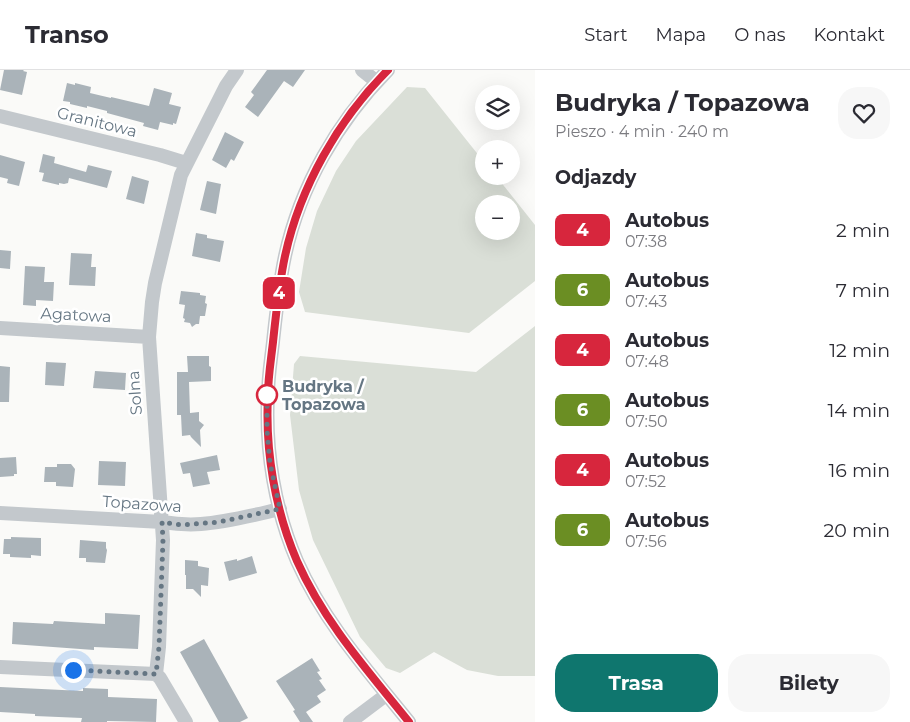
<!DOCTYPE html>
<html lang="pl">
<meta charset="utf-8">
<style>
:root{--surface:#fff;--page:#f7f7f7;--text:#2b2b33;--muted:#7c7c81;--line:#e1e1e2;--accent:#0f766e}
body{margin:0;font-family:Montserrat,sans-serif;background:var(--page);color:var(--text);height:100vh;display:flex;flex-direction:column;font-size:19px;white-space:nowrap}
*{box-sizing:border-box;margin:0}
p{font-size:16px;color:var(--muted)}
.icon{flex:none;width:28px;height:28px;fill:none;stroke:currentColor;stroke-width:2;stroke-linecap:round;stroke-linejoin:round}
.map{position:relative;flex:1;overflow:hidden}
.details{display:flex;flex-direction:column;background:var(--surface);width:375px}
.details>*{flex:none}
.badge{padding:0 10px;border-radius:8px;font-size:18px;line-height:32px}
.tools{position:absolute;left:475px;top:15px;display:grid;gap:10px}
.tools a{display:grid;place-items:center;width:45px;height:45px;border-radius:50%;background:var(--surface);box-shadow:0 5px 20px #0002;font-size:25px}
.you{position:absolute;width:25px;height:25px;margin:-12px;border:4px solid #fff;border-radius:50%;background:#1a73e8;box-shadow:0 0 0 8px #1a73e833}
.map>.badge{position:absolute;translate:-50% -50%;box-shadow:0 0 0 2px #fff}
h2{padding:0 20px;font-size:19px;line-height:45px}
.round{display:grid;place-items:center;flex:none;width:52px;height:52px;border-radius:20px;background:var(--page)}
.overview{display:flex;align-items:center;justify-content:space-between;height:85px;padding:0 20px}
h1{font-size:24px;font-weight:700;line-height:38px}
.action{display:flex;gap:10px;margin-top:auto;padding:10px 20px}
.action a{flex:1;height:58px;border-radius:20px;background:var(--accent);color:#fff;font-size:20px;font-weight:700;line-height:58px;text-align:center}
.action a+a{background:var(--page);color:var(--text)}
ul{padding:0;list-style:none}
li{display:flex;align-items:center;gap:15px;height:60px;padding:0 20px}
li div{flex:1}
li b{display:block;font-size:19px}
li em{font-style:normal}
li .badge{min-width:55px;font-weight:700;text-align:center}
header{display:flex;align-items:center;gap:30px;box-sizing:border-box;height:70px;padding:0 25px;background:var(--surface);border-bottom:1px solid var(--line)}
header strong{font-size:24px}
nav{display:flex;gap:28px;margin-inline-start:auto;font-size:18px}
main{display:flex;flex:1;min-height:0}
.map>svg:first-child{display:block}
</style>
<header>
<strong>Transo</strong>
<nav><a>Start</a><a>Mapa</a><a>O nas</a><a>Kontakt</a></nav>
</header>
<main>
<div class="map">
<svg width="535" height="652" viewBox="0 0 535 652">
<rect width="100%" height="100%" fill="#fafaf8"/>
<path fill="#dadfd7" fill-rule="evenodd" d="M407,17L425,18L484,92V106H496L535,155V211L469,263L305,242L299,222L306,178L317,141L336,101L356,71ZM484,134H511V161H484Z
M535,256V606H498L467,600L434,582L400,603L386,598L360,567L313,470L299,420L290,345L294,294L300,286L476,302Z"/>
<path fill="#aab3b9" d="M4,0H24L23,1L27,2L22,25L0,20Z
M267,0H305L293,17L284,11L258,47L245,37L254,25L251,22Z
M67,13L75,15V13L91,17L90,23L111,28V27L149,36L154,18L172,23L169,34L181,37L176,54L173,53V55L160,52L158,60L143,56L144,53L107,43V41L87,36V38L70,34V32L63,31Z
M225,62L244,72L234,91L231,89L226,98L212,90Z
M43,84L55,87L54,93L86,102L88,95L112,101L107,118L69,108L68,113L64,114L59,113V115L42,111L44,103L39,102Z
M0,85L25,92L19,116L7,113L8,109L0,107Z
M132,106L149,111L144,134L126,129Z
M207,111L221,114L216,144L200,140Z
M196,163L207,165V168L224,171L220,192L192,186Z
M0,180L11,181L10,199L0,198Z
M71,183L92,184L91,197H96L95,216L69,215Z
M25,196L45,197L44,212H54L53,231L36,230V236L23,235Z
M181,221L200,223V225L206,226L205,233L207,234L205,246H200L199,254H196L192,257L190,253L184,252L185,249L183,248L185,235L179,234Z
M187,286H209V296L211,297V311L189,312L190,343L199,342V351L204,355L200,360L201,377L191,367L190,365L182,366L181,345H177V302H188Z
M46,292L66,293L64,316L45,315Z
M0,296L10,297L9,332H0Z
M95,301L126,303L125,320L93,318Z
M217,385L220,400L207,402L210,414L193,417L190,403L183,404L180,393Z
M16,387L17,404H14V406L0,407V388Z
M99,391L126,392L125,416L98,415Z
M57,394H71L75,399L73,417L56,416V412H44L45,397H57Z
M11,467L41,468V486L31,485V488L10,487V484H3L4,469H11Z
M80,470L106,472V478L107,480L105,493L86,492V488H79Z
M252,486L257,503L229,511L224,492L237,489V491Z
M185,490L198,491V496L209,498L208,516L201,515V527L193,519H186V505H185Z
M105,543L140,545L138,579L94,577V580L12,574L13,552L53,554L54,551L105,554Z
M204,569L248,648L240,652H219L180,582Z
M312,588L320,601L317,602L322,609L319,610L326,620L317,626L321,632L306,642L313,652H300L293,641L295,640L276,611Z
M0,617L83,621V618L108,619V627L157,629L156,652L107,651V652H81L82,648L35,646V644L0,642Z"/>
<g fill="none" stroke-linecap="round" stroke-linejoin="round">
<path stroke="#c3c8cc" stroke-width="14" d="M362,0L377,12
M388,0C338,51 300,116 285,186C279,214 276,244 273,272C271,290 268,307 268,325C265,381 275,440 297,491C324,552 368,601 409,652
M0,46L160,85L186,93
M0,258L149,267
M0,443L162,452C175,454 188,455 201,454C228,452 254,445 280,439
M0,597L156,604
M186,652L160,608L156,604L159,577L163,470L149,267L152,232L155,213L181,105L226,16L237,0
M350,652L386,625"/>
</g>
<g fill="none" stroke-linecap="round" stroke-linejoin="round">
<g stroke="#fff" stroke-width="11">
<path id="line" d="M388,0C338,50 300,117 285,186C279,214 276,244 273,272C271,290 268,307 268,325C265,381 275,440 297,491C324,552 368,601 409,652"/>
</g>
<use href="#line" stroke="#d7263d" stroke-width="8"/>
<path stroke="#657683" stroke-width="5" stroke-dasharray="0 9" d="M73,600L156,604L159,577L163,470L162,452L182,455L219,452L280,439L270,393L267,361V325"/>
</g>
<circle fill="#fff" stroke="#d7263d" stroke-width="2.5" cx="267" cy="325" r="10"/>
<g text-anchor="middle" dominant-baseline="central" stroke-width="5" stroke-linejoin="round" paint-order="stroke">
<g font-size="16" fill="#657683" stroke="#fff">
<text transform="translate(97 52) rotate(14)">Granitowa</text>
<text transform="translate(76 245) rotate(3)">Agatowa</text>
<text transform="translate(135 323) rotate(-94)">Solna</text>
<text transform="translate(142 434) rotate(4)">Topazowa</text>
</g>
<g font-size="16" font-weight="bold" fill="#657683" stroke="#fff" text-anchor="start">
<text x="282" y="316">Budryka /<tspan x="282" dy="18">Topazowa</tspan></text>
</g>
</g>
</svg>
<div class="tools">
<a><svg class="icon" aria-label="layers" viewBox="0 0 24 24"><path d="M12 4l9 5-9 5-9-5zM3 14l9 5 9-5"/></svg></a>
<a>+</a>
<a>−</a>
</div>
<div class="you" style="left:73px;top:600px"></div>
<b class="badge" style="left:279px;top:223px;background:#d7263d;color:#fff">4</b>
</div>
<section class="details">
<div class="overview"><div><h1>Budryka / Topazowa</h1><p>Pieszo · 4 min · 240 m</p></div><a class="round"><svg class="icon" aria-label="heart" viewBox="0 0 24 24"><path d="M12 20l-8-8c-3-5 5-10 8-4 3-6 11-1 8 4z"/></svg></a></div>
<h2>Odjazdy</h2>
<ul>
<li><span class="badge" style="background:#d7263d;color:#fff">4</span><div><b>Autobus</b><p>07:38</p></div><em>2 min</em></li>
<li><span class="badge" style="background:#6b8e23;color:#fff">6</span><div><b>Autobus</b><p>07:43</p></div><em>7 min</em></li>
<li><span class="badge" style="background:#d7263d;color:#fff">4</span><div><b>Autobus</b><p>07:48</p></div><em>12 min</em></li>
<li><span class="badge" style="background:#6b8e23;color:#fff">6</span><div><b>Autobus</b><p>07:50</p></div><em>14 min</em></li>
<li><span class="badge" style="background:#d7263d;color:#fff">4</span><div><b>Autobus</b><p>07:52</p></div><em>16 min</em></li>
<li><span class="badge" style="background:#6b8e23;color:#fff">6</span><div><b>Autobus</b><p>07:56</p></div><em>20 min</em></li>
</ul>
<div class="action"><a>Trasa</a><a>Bilety</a></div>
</section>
</main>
